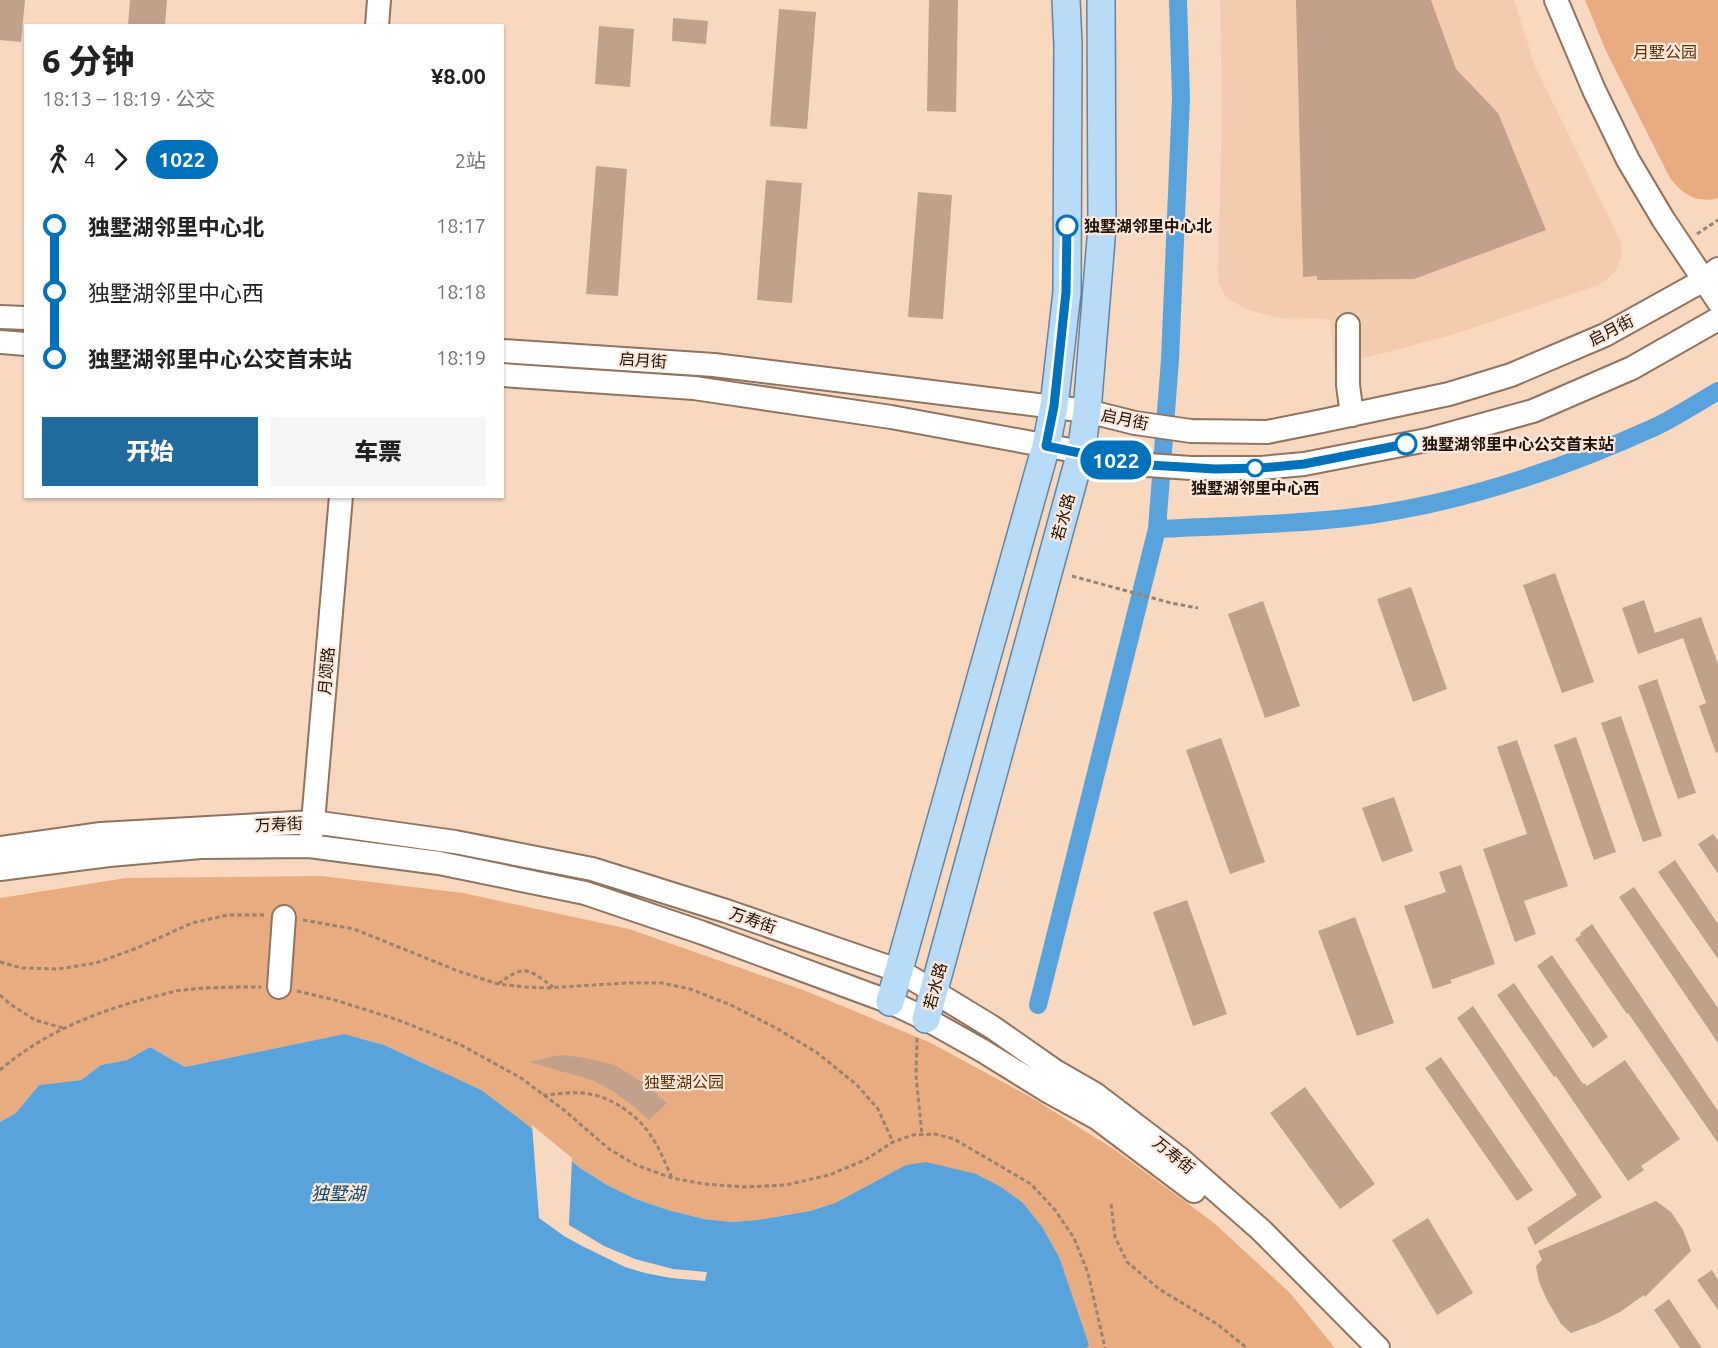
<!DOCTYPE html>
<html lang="zh">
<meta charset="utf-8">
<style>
:root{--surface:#fff;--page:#f6f6f6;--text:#222;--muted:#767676;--accent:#206b9e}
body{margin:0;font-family:Ubuntu,"Noto Sans SC",sans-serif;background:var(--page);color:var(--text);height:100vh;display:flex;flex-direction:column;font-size:22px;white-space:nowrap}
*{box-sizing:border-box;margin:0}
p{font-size:20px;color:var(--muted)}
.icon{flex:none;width:33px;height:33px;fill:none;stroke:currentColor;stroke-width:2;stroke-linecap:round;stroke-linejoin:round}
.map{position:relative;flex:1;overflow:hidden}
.side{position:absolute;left:24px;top:24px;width:480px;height:474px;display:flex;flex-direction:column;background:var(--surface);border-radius:0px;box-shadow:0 2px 4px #0004}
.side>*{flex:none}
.badge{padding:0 12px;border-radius:20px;font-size:21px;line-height:39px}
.map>.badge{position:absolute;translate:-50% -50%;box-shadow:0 0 0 3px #fff}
.legs{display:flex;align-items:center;gap:9px;height:66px;padding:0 18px;font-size:20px}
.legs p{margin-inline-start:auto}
.head{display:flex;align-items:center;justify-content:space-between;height:102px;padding:0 18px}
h1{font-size:33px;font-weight:800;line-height:45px}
.primary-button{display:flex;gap:12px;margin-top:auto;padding:12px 18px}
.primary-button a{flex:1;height:69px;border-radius:0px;background:var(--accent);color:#fff;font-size:24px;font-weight:800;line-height:69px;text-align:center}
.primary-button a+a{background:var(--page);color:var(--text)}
ul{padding:0 18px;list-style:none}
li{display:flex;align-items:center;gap:21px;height:66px;font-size:22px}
li i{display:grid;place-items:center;width:9px;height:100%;margin:0 8px;background:currentColor}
li i::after{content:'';width:15px;height:15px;margin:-8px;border:4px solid;border-radius:50%;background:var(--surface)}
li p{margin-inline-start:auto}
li:first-child i{background:linear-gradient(#0000 50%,currentColor 0)}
li:last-child i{background:linear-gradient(currentColor 50%,#0000 0)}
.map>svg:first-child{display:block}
</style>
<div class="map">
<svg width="1718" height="1348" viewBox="0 0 1718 1348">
<rect width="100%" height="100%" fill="#f9d8c0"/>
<path fill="#f3cbaf" d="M1220,0H1514L1534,64L1621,242L1622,255L1618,267L1610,277L1598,285L1455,334L1334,366L1330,319L1278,318L1245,309L1227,298L1219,284L1218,272L1222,107Z"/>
<path fill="#e8ac80" d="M1585,0H1718V198C1697,204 1682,194 1670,178L1606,51Z
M321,876L463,893L629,929L806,991L929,1042L1034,1099L1115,1150L1214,1223L1290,1293L1335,1348H1072L893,1172L835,1203L810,1211L758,1220L731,1222L704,1219L668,1210L636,1199L607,1185L580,1168L525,1123L436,1069L384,1045L344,1034L185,1067L150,1047L127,1060L101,1065L81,1080L39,1085L16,1113L0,1122V898L126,878Z"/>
<path fill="#58a3dc" d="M344,1034L384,1045L481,1090L525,1123L580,1168L607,1185L636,1199L668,1210L704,1219L731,1222L758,1220L810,1211L835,1203L906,1165L926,1162L976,1174L1001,1187L1023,1203L1042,1227L1059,1257L1089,1345L1086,1348H0V1122L16,1113L39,1085L81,1080L101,1065L127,1060L150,1047L185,1067Z"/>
<path fill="#f9d8c0" d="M532,1125L572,1158L569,1225L604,1246L635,1259L673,1269L707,1272L705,1281L671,1278L645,1273L625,1267L582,1246L564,1236L539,1218Z"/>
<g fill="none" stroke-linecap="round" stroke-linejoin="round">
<path stroke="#58a3dc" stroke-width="18" d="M1157,529C1220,526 1284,525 1347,518C1453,506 1558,471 1655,427C1676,417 1697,403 1718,391
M1038,1005L1157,529L1170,360L1181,98L1178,0"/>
</g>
<path fill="#c1a18b" d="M0,0H25L21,42L0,40Z
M130,0H167L165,26H128Z
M929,0H958L956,112L927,111Z
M1296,0H1431L1456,69L1498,113L1546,230L1414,279L1317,280V276L1303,277Z
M779,9L816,12L807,129L770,126Z
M673,18L708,21L706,44L672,41Z
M599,26L634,29L630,87L595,84Z
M596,166L627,169L618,296L586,294Z
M766,180L802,183L792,303L757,300Z
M918,192L952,195L943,319L908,317Z
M1555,573L1594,682L1562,693L1523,585Z
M1411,587L1447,689L1413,702L1377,599Z
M1644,600L1655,633L1701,617L1718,664V752L1716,753L1699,706L1706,703L1683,638L1638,654L1622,608Z
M1263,601L1300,706L1265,718L1228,614Z
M1657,679L1696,793L1678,799L1638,686Z
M1621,716L1662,836L1643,842L1601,723Z
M1576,737L1616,852L1594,860L1554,745Z
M1221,738L1265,862L1230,874L1186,750Z
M1517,740L1568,886L1524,901L1536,934L1515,942L1483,849L1527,834L1497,747Z
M1394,797L1413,851L1382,862L1362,808Z
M1713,834L1718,841V874L1698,844Z
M1675,860L1718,924V959L1658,872Z
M1461,865L1495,964L1450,980L1452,983L1433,989L1404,906L1446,892L1439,872Z
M1634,887L1718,1008V1043L1619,897Z
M1187,900L1227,1014L1193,1026L1153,912Z
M1355,917L1394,1023L1357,1036L1318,931Z
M1592,924L1718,1111V1143L1628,1013L1627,1014L1575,939L1581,935L1580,933Z
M1552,955L1608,1037L1593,1048L1537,966Z
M1514,983L1583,1084L1584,1083L1587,1086L1625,1060L1680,1139L1641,1166L1644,1170L1628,1181L1556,1076L1554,1077L1497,995Z
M1473,1006L1602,1197L1535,1245L1527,1228L1577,1195L1457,1018Z
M561,1055L586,1058L615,1065L643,1083L667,1103L649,1120L632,1105L611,1090L592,1080L529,1062Z
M1441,1057L1533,1190L1517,1201L1425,1068Z
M1305,1087L1375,1184L1340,1209L1270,1113Z
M1656,1201L1671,1212L1683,1230L1691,1251L1645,1297L1644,1295L1620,1312L1598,1323L1571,1333L1561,1324L1547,1300L1539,1282L1536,1266L1542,1260L1538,1251Z
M1428,1218L1473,1293L1437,1315L1392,1240Z
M1712,1270L1718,1280V1310L1697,1280Z
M1669,1299L1702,1348H1680L1654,1310Z"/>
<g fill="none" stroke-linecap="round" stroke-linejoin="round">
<g stroke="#91735e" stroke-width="26">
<path id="minor" d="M1556,0L1594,90L1628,160L1663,219L1718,301
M377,26L379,0
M0,317L26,318
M1348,325V385L1352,415
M0,342L26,344
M502,351L714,365L1087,411L1135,423L1191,431L1267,432L1322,421L1449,394L1511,375L1605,335L1704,280L1718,269
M502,375L694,388L891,417L1081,452L1133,464L1191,468H1261L1304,464L1427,440L1533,411L1632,368L1718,319
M311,836L313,822L341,496
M0,848L101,834L313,822L455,842L592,869L726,911L900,971L992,1027L1055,1071L1095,1094L1179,1158L1261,1230L1378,1348
M0,869L109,855L201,847L309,846L439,863L585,893L703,933L890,1002L926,1019L983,1051L1046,1090L1097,1118L1194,1191
M279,987L284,917"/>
</g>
<g stroke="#6385a0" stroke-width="30">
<path id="major" d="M890,1002L1046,446L1054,406L1067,292L1068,45L1066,0
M926,1019L1081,452L1087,411L1102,227L1101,0"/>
</g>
<path stroke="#9a8271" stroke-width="3" stroke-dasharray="4.5 3" stroke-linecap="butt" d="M1697,234L1718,220
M1072,576L1171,603L1198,608
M303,920L354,929L458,971L498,984L525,987L547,988L625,983H662L690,989L731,1005L776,1028L816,1052L857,1085L878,1109L893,1142
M0,962L22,968L58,969L96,963L137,948L192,923L228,915H264
M498,984C525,964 527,968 553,987
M297,991L335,1000L398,1020L461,1045L521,1078L564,1110L609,1149L636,1165L672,1178L704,1184L745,1187L786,1185L829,1175L865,1160L893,1142L913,1135L935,1134L954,1139L1031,1184L1055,1210L1074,1238L1088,1273L1105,1348
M0,995L10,1004L35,1020L63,1028
M917,1038L916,1076L922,1135
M0,1070C43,1033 97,1011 152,997C162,995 173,991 183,990C209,987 235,987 261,987
M543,1095C559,1094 575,1091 590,1094C614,1098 641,1118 653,1139C661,1151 666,1165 672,1178
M1111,1204L1115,1237L1127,1262L1159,1289L1217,1324L1247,1348"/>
<use href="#minor" stroke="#fff" stroke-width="22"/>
<use href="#major" stroke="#b8dbf7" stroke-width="27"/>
</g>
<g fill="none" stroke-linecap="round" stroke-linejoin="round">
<g stroke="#fff" stroke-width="14">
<path id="line-1" d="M1067,226L1066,292L1054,406L1046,446L1133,464L1215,469L1261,468L1304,464L1406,444"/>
</g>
<use href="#line-1" stroke="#0072bc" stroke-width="9"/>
</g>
<g fill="#fff" stroke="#0072bc" stroke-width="3">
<circle cx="1067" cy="226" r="10"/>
<circle cx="1406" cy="444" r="10"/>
<circle cx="1255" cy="468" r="8"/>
</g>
<g text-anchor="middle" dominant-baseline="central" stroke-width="4.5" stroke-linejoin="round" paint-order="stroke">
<g font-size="16" fill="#5b2c00" stroke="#fce8da">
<text x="1665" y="52">月墅公园</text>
<text x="684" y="1082">独墅湖公园</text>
</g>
<g font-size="16" font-weight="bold" fill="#1d1109" stroke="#fce8da" text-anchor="start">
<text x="1084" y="226">独墅湖邻里中心北</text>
<text x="1422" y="444">独墅湖邻里中心公交首末站</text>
<text x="1255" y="488" text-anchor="middle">独墅湖邻里中心西</text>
</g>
<g font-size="16" fill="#1d1109" stroke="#fce8da">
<text transform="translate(1611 330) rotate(-27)">启月街</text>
<text transform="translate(643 360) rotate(4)">启月街</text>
<text transform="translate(1125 419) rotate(12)">启月街</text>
<text transform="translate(1063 517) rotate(-75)">若水路</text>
<text transform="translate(326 671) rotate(-85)">月颂路</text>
<text transform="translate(279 824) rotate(-3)">万寿街</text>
<text transform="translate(753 920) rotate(19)">万寿街</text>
<text transform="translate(935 986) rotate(-75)">若水路</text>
<text transform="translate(1174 1155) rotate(39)">万寿街</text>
</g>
<g font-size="18" font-style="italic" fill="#0f486f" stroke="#fce8da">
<text x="338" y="1193">独墅湖</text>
</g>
</g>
</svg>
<b class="badge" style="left:1116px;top:460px;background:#0072bc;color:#fff">1022</b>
<section class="side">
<div class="head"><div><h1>6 分钟</h1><p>18:13 – 18:19 · 公交</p></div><b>¥8.00</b></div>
<div class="legs"><svg class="icon" aria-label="walk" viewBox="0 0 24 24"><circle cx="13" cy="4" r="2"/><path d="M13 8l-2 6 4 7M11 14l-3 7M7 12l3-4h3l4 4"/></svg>4<svg class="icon" aria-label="forward" viewBox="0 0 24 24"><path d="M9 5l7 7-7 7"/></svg><b class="badge" style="background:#0072bc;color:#fff">1022</b><p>2站</p></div>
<ul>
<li><i style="color:#0072bc"></i><b>独墅湖邻里中心北</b><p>18:17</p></li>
<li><i style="color:#0072bc"></i><span>独墅湖邻里中心西</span><p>18:18</p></li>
<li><i style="color:#0072bc"></i><b>独墅湖邻里中心公交首末站</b><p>18:19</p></li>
</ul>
<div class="primary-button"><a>开始</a><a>车票</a></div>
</section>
</div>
